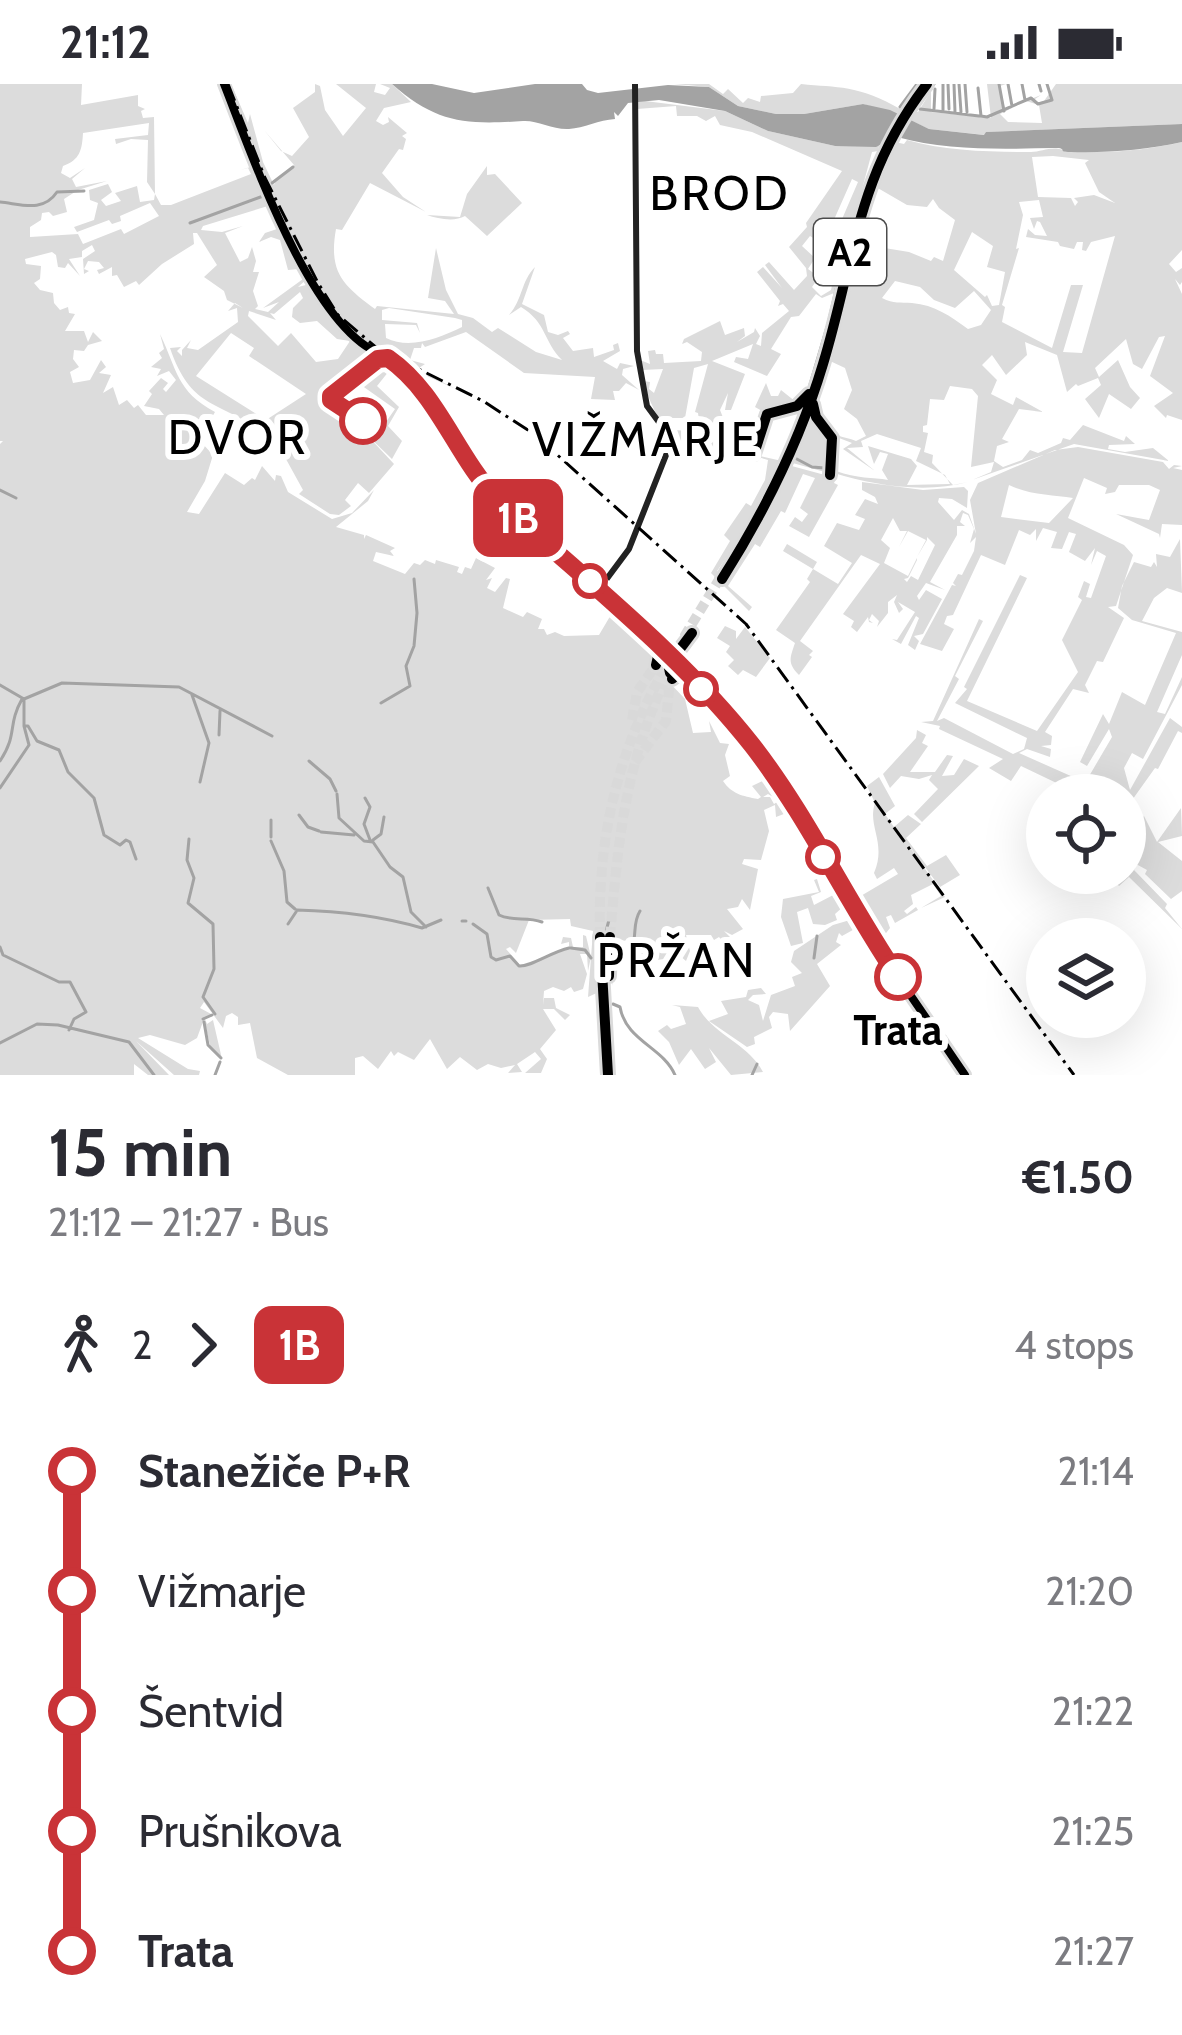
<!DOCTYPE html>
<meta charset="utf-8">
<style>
:root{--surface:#fff;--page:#f7f7f7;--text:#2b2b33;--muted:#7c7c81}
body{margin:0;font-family:Cabin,sans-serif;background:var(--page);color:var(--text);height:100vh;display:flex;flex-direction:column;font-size:45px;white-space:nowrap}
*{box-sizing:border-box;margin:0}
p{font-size:39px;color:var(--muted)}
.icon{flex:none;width:66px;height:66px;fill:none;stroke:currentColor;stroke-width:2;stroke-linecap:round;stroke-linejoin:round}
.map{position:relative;height:991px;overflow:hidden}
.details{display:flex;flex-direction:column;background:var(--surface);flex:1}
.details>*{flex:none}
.badge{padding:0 24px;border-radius:18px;font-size:42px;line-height:78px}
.buttons{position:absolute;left:1026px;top:690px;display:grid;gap:24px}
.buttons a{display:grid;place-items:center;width:120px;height:120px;border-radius:50%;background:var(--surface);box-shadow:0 12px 48px #0002;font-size:60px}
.map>.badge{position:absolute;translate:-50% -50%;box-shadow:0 0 0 6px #fff}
.legs{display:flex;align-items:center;gap:18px;height:132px;padding:0 48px;font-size:39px}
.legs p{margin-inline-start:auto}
.overview{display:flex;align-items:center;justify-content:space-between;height:204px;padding:0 48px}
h1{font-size:66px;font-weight:700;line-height:90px}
ul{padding:0 48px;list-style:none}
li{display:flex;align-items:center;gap:42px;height:120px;font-size:45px}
li i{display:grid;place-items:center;width:18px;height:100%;margin:0 15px;background:currentColor}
li i::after{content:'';width:30px;height:30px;margin:-15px;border:9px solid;border-radius:50%;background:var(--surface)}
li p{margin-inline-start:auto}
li:first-child i{background:linear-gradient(#0000 50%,currentColor 0)}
li:last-child i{background:linear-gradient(currentColor 50%,#0000 0)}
.status{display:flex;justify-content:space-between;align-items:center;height:84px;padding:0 60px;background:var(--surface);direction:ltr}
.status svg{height:33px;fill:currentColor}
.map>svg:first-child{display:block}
</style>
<div class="status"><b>21:12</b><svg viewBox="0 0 49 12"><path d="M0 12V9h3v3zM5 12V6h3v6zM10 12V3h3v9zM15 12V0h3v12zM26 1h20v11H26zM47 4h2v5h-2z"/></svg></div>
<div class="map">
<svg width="1182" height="991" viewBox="0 0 1182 991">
<rect width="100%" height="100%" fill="#fff"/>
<path fill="#dcdcdc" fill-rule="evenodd" d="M0,0H82L81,21L138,11V22L145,25L141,27L143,34L154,33L155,110L147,98L148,56L131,55L116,60L115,55L148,51L149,39L83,49C82,66 80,76 63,82L61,89L70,94L85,84L72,95L76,103L107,97L78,106L64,115L67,128L53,132L49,128L42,129L41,136L30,143V153L78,150L83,160L121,145L124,150L159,132L150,119L120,132L121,137L112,140L109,136L77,148L74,143L94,136L98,119L90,116L89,106L108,100L112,108L101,116L106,122L121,117L115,109L137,102L140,118L154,116L155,110L161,121H171L251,90L248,84L240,86L254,82L285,145L282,151L288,152L308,194L298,203L310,200L338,239L377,272C365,291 334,300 326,318L350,332L348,327L365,339L338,317L341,311L353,321H345L367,336L356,323L378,338L370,343L373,349L379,348L395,325L361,301L342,308L384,275C400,293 422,302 436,327L429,332L416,313L389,287L377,302L399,323L388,342L402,357L392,375L366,350L394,380L369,409L358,399L345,416L351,422L339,431L330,430L299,410L303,406L281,366L275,368L280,362L269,350L266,352C222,315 192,329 170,264L181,263L177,267L182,272V266L191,256L187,264L198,266L238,238L237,224L228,227L235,219L243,224L227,216L224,207L204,193L217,181L197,149H193L194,160L162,180L139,201L136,197L124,203L117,191L112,192V183L99,190L97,186L104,184L99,178L88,177L84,185L89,187L84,190L83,175L95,167L92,161L82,167V173L69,175L80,192L68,179L65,184L58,183L56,171L52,168L25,175L26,180L41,182L40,195L34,199L40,206L53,209L54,219L60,226L68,223L69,229L75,230L65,247H84L88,258L93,248L102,257L88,261L84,267L74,266L73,275L79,283L70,288L73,299L90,296L101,276L106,283L99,289L111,291L103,309L113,303L119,321L127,316L134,324L138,321L146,331H164L159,325L144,322L152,310L149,307L161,294L168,299L163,305L166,308L176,296L169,287L157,292L161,285L151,283L162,274L159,269L164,265L160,250C177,285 176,307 215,328L204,347L207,353L201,358L213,371L205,397L187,428L199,430L225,389L244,401L252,394L255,396L262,382L275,397L276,391L281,392L288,408L332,435L352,429L374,406L368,417L336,443L364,451V455L366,451L395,464L390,467L394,472L376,468L373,477L405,490L414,479L420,481L425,476L435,480L436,476L459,483L457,488L462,490L465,483L471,485L476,474L495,484L486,496L492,494L487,504L495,508L506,494L510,495L503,524L523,533L527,528L542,535L538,545H544L547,551L555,548L564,552L599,551L612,529L601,526L603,521C594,513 586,516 576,508L579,505L592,515L601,512L655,566L658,575L649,564L657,578L654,582L668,586L669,598L685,615L693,649L711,648L709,637L720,659L729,660L725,671L730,692L723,697C732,710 742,712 758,715L761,713L752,702L769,694L737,649L778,706L775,714L768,710L763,713H770L774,720L780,716L796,737L789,728L776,733L775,721L764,726L769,747L761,776L744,775L742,780L758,785L750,826L742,815L738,823L727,825L743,845L732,851L724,847L730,853L723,858L719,853L714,856L711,851H686L690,867L686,877L673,866L668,869L671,874L643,878L627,857L619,856L612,902L613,855L609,853L608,864L604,865L599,853L601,907L588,913L593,847L571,842L570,835L529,836L516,869L510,863L506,865L522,883C531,882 554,867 569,863V858L561,860L563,853L571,854L573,863H583V851L586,852L591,873L588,887L587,870H580L587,890L583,905L574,908L571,903L564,907L553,903L544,907L543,921L544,914H554L556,924L570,931L565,936L554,925H543L556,946L540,965L547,975L541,989H525L541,975L535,968L517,980L522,988L508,989L515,981L501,984L488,980L477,986L460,973L447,985L430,955L414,976L398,968L394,972L391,967L378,985L363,972L355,974V991H288L257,974L250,939L238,941V933L232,929L226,932L223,944L204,918L200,924L213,931L205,935L207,940L213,936L222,975L211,966L204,935L197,954L185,961L150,951L138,954L188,985L200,987L199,991H174L136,957L169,991H148L134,980V991H0V360L3,357H0ZM271,121L280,144L265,149L259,158L271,153L280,156L288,186L299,185L303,195L263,224L279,218L268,228L255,225L258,222L253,207L259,188H253L256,177L252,163L248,174L240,178L225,149L243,142L222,148L201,146L203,142ZM300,208L303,214L293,224L292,233L300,239L317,237L337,255L350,257L338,275L316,278L291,249L278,262L248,232L249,227L276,236L270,229L274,230ZM231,249L254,264L249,272L306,310L266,336L196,292Z
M225,0H231L248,39L250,30L263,78L274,101L276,95L294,81L264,46L281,67L292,72L309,53L293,24L315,8V0L320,2L325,26L343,52L366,24L336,0H376L374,8L385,11L390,4L380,0H392L411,18L384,24L376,37L383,41L389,38L388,33L407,49L402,52L406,55L403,66L399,65L382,89L403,113L426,128L370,99L342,146L336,145C328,189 344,202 375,225L377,222L454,230L445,217L428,214L436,164L446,206L458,230L473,234L492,248L498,244L536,268L562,276C543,257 547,239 521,223L509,231C523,215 521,197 535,183L522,220L544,231L548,248L558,251L568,247L570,250L563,254L573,267L593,264L594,273L614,266L613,261L618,259L620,267L603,277L617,285L620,279L634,282L623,285L622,291L639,306L626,299L619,307H613L615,316L591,315L595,293L524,289L466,248L425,263L422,259L421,264H414L410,276L425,280L419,284L407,280L456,305L402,281L345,243L315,200L255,76ZM389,224L455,234L462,236V243C439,254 410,266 386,254L385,240L416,241L420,249L417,239L382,236V226Z
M674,0H709L723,10L728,5L743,19L748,14L760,18L761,12L793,9L801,0C838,4 857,0 902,26L899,31L863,20L804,30H776L738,22L709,3Z
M987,0H1006L1000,2L1005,25L1012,24L1000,30L1008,38L1042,39L1039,21L1026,17L1041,11L1035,15L1037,19L1044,17L1056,0H1182V40L986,48L985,51L929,45L905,34L910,27L918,28L931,7V28L991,34Z
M637,16L725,27L768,47L835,62H879L878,67L872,68L834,209L822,214L816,210L799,232L791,233L771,265L781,270L767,292L734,278L736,273L748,275L753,260L712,277L745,290L731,326H725L728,309L720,326L726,341L753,351L762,327L755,323L766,299L771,312H778L781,306L796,318L777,322L752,369L725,375L704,373L698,329L695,328L708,280L694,284L685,334H671L675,346L688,347L691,360L683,355L680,359C660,342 651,322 643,297L650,298L649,305L654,309L663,285L642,286L640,276L650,280L648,267L655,266L656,270H663L664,279L701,277L702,268L687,258L682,260L684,255L720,237L725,251L744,244L745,252L737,258L754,248L755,244L760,252L756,260L761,262L762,249L789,227L783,220L778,222L780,217L757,188L763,183L782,204L765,181L769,178L794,206L807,192L806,184L789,163L807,143L806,139L842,87L752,48L720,41L715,32L706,37L697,32H677L676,22L637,25ZM852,95L858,98L833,156L844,148L831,206L821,212L812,203L819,193L808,185L815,174L802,162L810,152L815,155L818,150L825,156Z
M907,56C944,67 992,68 1031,68C1040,68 1050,63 1059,65C1098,71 1143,67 1182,58V166L1169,180L1176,188L1182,184V198L1180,201L1175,195L1182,210V336L1167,331L1166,334L1154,322L1173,309L1150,292L1165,252L1159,253L1142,285L1133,280L1126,255L1095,284L1099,293L1118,276L1130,303L1140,314L1131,325L1109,310L1099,334L1085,315L1101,301L1098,294L1078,302L1076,300L1067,308L1057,271L1025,258L1027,271L1006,291L992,271L982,281L997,296L991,310L1013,321L1016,313L1043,328L1019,325L1002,355L1009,358L997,362L994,377L1003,383L1022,376L1030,366L1038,369L1061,359L1063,354L1070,356L1083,341L1124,357L1126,352L1135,360L1109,361L1108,365L1125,368L1153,364L1169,377L1074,360L972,396L991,388L994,378L971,383L978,312L972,305L950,302L944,316L930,315L927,341L923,342V348L928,349L924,368L933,371L932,379L953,401L968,398C925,410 873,401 834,389L827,348L825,388L789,378L861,129L895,58L904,60ZM1053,72L1089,76L1085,79L1099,108L1115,119L1094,111L1074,114L1078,118L1075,122L1071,114L1038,113L1032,73ZM876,103L907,121L927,123L933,115L939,124L955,136L943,177L934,173L931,177L909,168L860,160ZM1039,116L1043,133L1030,134L1034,145L1037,137L1040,138L1047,152L1035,151L1028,145L1026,153L1058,158L1060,162L1074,165L1077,158H1083L1082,166L1086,167L1091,158L1115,152L1082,269L1063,268L1083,201H1071L1052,264L1002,238L1005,223L1002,221L1019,164L1016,165L1023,131L1019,118ZM972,148L993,162L987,183L1005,188L999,221L992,222L987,211L985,213L954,186ZM895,197L920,203L934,216L955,224L974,207L991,226L981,241L968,245C950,232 935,221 912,219C900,218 894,220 882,214ZM830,277L845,284L852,306L844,325L857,335L866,352L856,357C850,354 843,354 837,351C806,336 822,300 830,277ZM877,350L921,364L916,377L945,391L950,400L907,401L917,382L911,375L868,362L874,380L880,368L888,370L882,386L888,396C873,393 857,395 836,387V355L839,354L852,359L843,365L875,387L847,364L863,363L861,357Z
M487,82V91L495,90L522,119L487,152L465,132C455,138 438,135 427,131L460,133L467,110Z
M1078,363L1163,378L1169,385L1174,381L1182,382L1173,384L1182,386V441L1162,440L1160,454L1159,450L1116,430L1149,436L1160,406L1149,401H1119L1115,408L1105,410L1107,404L1084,394L1068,434L1124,461L1133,471L1116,522L1108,523L1124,534L1103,578L1097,577L1085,601L1089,609L1073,605L1045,648L1052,652L1051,661L1041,662L1051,665L1050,673L1027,665L1019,669L1073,693L1067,704L1021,682L1011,697L989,684L1003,675L939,645L940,642L921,638L933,637L979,535L983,537L955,592L959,595L937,637L944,634L1013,670L1024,665L1027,654L955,619L967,605L964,603L1020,491L1027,494L967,617L1037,647L1078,588L1062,556L1082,516L1078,513L1084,497L1090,500L1086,513L1091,514L1106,472L1097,467L1091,481L1095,464L1085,477L1069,468L1076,450L1069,448L1062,465L1051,464L1057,448L1043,444L1036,457V445L1030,451L1019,446L1005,481L981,471L953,531L947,532L944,540L954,545L942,567L920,560L952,501L956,502L953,499L958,490L962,491L974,467L976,453L970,459L974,445L968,431L963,429L960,438L965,442H957V451L930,498L945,506L926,499L917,512L919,516L926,506L942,515L923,550L914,552L919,557L915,566L908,561L919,534L916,532L901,560L892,555L897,556L915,528L898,518L903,525L899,529L894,518L897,511L888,518V529L877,543L879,537L872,530L869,536L873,539L869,538L868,533L857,548L851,543L854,537L843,530L880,480L861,471L800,557L813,567L809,571L812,573L799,591C787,579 790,574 795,559L776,546L810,498L807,495L813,485L783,467L787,460L817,478L813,485L838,500L852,479L824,462L837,439L859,446L865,435L855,431L865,415L878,420L875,413L862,406V398L923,406L964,403L968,407L967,424L952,415L939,414L938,418L954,436L962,426L969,430L976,450L970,416L978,399L1055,366ZM1009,401C1029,411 1053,411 1073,414L1049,439L1001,433ZM893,434L900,447H907L899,463L908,447L926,456L917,473L927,456V453L935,461L918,496L911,492L907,498L904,495L908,494L917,476V474L908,492L884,479L890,464L881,456Z
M760,372L782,377L747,444L717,487L725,497L788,381L836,394L834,399L838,401L809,453L789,442L795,433L802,438L808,430L800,424L815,394L803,390L785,429L781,427L760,463L755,460L728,502L752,523L749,527L711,489L730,457L724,451L746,419L751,422L765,396L768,376L758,373L733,378Z
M1180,455L1182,509L1167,504L1154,514L1142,537L1182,548V571L1157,628L1165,630L1182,593V601L1143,675L1132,669L1124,684L1130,706L1170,634L1182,643V649L1178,647L1158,685L1155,684L1125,726V711H1103L1109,700L1098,695L1087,711H1078L1112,653L1109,645L1087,682L1080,678L1103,630L1109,640L1122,608L1145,621L1176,549L1132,536L1118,524L1122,502L1134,478L1151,483L1154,478L1157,483L1156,470L1170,473Z
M725,542L736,547V555L745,543L770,574L756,593L743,586L738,591L728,582L734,576L726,568L730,562L717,554Z
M917,646L926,651L922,659L928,662L910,688H935L947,671L953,672L942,692L954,691L964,675L979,682L922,738L914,730L938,705L929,696L932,691L919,695L901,692L890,704L883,690L916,654Z
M879,693L895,722L885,730L894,743L908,731L921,740L906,754L927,782L946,771L960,791L940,803L906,758L945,813L921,824L941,812L933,800L911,811L913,820L904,827L907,830L916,823L918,826L895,839L891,831L886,833L890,844L879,858L838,795L841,790L851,812L856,810L859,813L898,790L894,784L877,795L874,789C887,759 867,742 875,719L867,702Z
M1181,724L1182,752L1158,758L1182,777V807L1171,815L1145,790L1147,786L1136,780L1134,786L1167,820L1165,824L1182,845L1129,793L1119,802L1107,789H1125V753L1144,732L1157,758Z
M817,795L821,808L811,812L814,821L839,808L851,829L844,822L835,830L837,836L825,841L813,840L808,824L797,828L803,859L791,862L781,833L783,815L819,808L814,796Z
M852,831H855L874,864V868L860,842L842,852L839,849L836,858L841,861L817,880L830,902L790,947L788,930L773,928L769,933L772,944L754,953L755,960L747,963L709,937L728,930L721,917L746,913L748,906L761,904L766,910L753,911L748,916L759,921L763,937L771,911L795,902L792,893L802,889L791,878L794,867L833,841L850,836Z
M672,921L698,923C714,952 748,959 763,988L731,991L709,964L716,978L705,985L691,965L679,981L669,958L658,947L667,941L671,945L686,940L680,923Z"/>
<path fill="#a3a3a3" d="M392,0H432L474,9L535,0H582L587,6L598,9L668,1L709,3L738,22L776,30H804L863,20L890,26L929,45L984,51L986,48L1182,40V58C1146,66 1108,69 1071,68C1055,68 1070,64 1054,64C1002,65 948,67 897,53L876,63L835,62L768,47L725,27L659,16L628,19L618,32L614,28L615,35C599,36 584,44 569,45C553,46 537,36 523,37C465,41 436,39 392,0Z"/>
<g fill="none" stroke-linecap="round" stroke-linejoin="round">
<path stroke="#a3a3a3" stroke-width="3" d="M943,0V26
M948,0L949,25
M954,0L955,28
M959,0L961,28
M965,0L967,28
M999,0L1004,27
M1008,0L1012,22
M1022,0L1025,16
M1039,0L1041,7
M978,4L981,32L987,33L1031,14L1038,20L1052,16L1047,0
M924,13L934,0
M900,23L917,0
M920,25L979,32
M934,25L935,5
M272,99L293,83
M0,118C21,120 43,129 57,108L84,107
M190,139L266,111
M828,240L838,197
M809,304L827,243
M793,373L812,383L825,384
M0,406L16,414
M740,455L748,442
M0,601L24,615V642H28L37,657L59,666L68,688L94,714L104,751L120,761L126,756L130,758L136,775
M192,611L209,659L200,698
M24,615L62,599L179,603L272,652
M381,619L410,602L406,582L414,562L417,529L414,495
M219,651L220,627
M0,677C18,650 7,642 22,615
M309,677L330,695L336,707
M0,704L29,661L24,642
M337,710L339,734L364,757L373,758L390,783L403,793L411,828L426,843
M365,714L370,723L364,740L370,756
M299,731L308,743L319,747
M321,748L354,751
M271,753V736
M189,755L187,776L194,794L188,819L213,840L214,885L203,913L215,930
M373,756L381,750L384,733
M271,757L284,787L287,818L295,825
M488,804L499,831C513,838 527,832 542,838
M297,826C338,827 381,832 422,844L441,836
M462,837H466
M288,840L296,828
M473,840L487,850L491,873L496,876L510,872L519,882C531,883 551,868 569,864
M605,851L609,836
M0,863L3,871L59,898H70L86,928L74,935L69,946
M571,864L585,866L591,874
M628,870C639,856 631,841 640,827
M814,874L817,852
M613,920L620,923C626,957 663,963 675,991
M203,935L212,931
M204,938L208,961L221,974
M0,959L37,940L58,941L129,958L154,991
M215,991L220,978
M752,991L757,980"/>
<path stroke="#d9d9d9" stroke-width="10" stroke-dasharray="10 5" stroke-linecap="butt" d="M684,553L720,494
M632,636L637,608L656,581
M635,678L666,637L670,595
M600,853C597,751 619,661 671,574
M610,853C618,758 624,688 663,600"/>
<g stroke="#dbdbdb" stroke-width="14">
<path id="primary" d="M224,0C251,68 311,244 381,270
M380,269L424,306L445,342
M444,340L459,370L492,410L634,538L746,654L898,893L965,991"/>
</g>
<g stroke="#dbdbdb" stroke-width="16">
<path id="highway" d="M813,320L816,333L832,354L830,391
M754,370L767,330L797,322L809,310
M722,495C765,427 800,357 823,280C855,175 856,92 927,0
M652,561L658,572L656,581
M664,572L674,573L692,549
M672,595L677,591L685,593
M600,853L608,991
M609,892L610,853"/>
</g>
<path stroke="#222" stroke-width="6" d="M597,508L629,465L672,356L647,322L637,267L635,0"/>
<use href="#primary" stroke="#000" stroke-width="8"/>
<use href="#highway" stroke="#000" stroke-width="10"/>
<path stroke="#000" stroke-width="3" stroke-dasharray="18 6 3 6" stroke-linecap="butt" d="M228,0L265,94L318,199L338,231L378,265L483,317L534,350L746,540L1074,991"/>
<g stroke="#dbdbdb" stroke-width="16" stroke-linecap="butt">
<path id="highway-bridge" d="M669,584L670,589"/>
</g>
<use href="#highway-bridge" stroke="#000" stroke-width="10"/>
</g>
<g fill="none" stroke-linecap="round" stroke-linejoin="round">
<g stroke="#fff" stroke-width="27">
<path id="line-1" d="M363,337L331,316V312L378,275L388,274C438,309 455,370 496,414C582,494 679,568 752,661C808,733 847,818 898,893"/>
</g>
<use href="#line-1" stroke="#c93337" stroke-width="18"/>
</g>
<g fill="#fff" stroke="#c93337" stroke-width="6">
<circle cx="363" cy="337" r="21"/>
<circle cx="590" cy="497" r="15"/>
<circle cx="701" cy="605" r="15"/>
<circle cx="823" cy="773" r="15"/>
<circle cx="898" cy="893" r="21"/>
</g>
<g text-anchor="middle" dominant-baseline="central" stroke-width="12" stroke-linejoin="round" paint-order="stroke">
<rect fill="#fff" stroke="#4c4c4c" stroke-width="3" x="814" y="135" width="72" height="66" rx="9"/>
<g font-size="39" font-weight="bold" fill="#000">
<text x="850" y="168">A2</text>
</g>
<g font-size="42" font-weight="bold" fill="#000" stroke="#fff">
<text x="898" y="946">Trata</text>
</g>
<g font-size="48" letter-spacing="3" fill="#000" stroke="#fff">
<text x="720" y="109">BROD</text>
<text x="238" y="353">DVOR</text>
<text x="646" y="355">VIŽMARJE</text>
<text x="677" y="876">PRŽAN</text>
</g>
</g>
</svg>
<div class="buttons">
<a><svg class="icon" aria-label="locate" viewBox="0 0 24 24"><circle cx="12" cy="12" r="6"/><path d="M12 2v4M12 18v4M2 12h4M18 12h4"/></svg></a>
<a><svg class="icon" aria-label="layers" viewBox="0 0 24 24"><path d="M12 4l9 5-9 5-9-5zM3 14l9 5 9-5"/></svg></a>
</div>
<b class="badge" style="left:518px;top:434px;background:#c93337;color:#fff">1B</b>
</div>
<section class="details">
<div class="overview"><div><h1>15 min</h1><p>21:12 – 21:27 · Bus</p></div><b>€1.50</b></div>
<div class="legs"><svg class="icon" aria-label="walk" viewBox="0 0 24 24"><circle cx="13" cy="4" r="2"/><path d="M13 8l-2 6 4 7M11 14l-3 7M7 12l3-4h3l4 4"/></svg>2<svg class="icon" aria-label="forward" viewBox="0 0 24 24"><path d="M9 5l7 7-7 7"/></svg><b class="badge" style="background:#c93337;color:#fff">1B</b><p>4 stops</p></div>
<ul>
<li><i style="color:#c93337"></i><b>Stanežiče P+R</b><p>21:14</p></li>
<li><i style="color:#c93337"></i><span>Vižmarje</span><p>21:20</p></li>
<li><i style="color:#c93337"></i><span>Šentvid</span><p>21:22</p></li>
<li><i style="color:#c93337"></i><span>Prušnikova</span><p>21:25</p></li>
<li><i style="color:#c93337"></i><b>Trata</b><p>21:27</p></li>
</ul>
</section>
